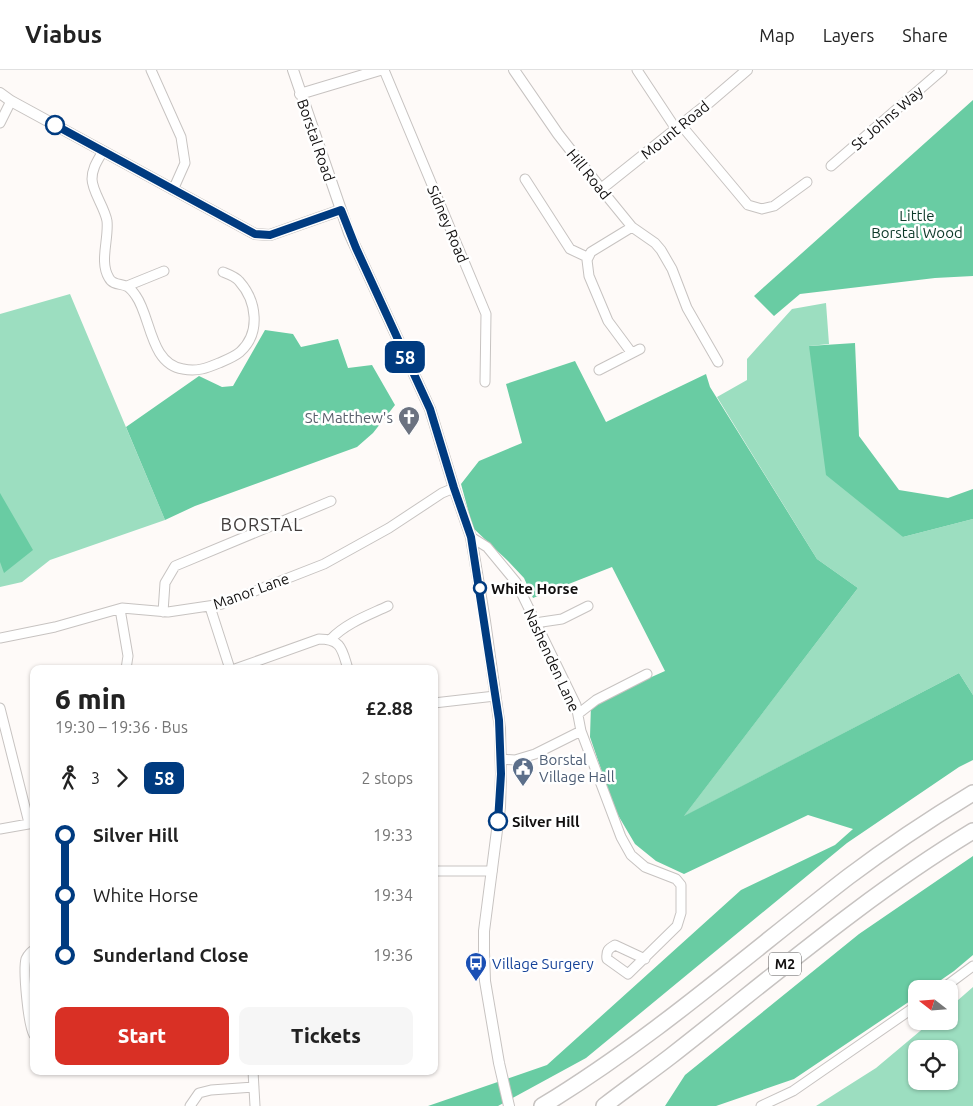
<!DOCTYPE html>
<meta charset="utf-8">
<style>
:root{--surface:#fff;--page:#f6f6f6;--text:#222;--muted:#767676;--line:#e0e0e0;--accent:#d93025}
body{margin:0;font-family:Ubuntu,sans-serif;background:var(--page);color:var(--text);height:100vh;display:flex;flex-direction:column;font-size:19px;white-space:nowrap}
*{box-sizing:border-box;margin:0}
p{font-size:16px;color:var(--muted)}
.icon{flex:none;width:28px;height:28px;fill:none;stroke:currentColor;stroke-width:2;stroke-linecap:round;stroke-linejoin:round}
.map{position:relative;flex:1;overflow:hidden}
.drawer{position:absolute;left:30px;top:595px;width:408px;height:410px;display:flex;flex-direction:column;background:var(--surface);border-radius:10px;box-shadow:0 1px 4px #0004}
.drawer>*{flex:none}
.badge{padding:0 10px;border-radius:8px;font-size:18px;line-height:32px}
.needle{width:32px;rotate:287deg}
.tools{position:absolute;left:908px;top:910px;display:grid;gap:10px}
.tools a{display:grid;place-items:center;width:50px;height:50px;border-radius:10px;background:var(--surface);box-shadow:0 1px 4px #0004;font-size:25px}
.map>.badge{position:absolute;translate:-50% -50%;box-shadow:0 0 0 2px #fff}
.legs{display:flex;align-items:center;gap:8px;height:55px;padding:0 25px;font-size:16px}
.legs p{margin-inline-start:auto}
.head{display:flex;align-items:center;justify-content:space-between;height:85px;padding:0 25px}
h1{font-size:28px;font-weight:800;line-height:38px}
.button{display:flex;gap:10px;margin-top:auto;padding:10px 25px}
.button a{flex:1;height:58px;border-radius:10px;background:var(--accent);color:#fff;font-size:20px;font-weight:800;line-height:58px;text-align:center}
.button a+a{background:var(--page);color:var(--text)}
ul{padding:0 25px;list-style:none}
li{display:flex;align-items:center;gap:18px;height:60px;font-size:19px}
li i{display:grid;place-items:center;width:8px;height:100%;margin:0 6px;background:currentColor}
li i::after{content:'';width:12px;height:12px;margin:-6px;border:4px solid;border-radius:50%;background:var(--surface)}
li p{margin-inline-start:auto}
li:first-child i{background:linear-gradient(#0000 50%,currentColor 0)}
li:last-child i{background:linear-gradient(currentColor 50%,#0000 0)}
header{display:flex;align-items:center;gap:30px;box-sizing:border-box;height:70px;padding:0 25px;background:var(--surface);border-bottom:1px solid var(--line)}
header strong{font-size:24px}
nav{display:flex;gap:28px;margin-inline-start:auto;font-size:18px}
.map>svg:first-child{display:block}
</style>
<header>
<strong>Viabus</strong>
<nav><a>Map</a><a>Layers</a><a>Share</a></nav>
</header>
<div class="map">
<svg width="973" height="1036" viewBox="0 0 973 1036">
<rect width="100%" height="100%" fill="#fefaf8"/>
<path fill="#9cdec0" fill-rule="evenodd" d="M70,224L165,450L50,490L22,512L0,517V244Z
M826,233L829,274L809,276L903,467L973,449V625L959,603L683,747L858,518L817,489L717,327L747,310V289L792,239Z
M973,917V1036H816L876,998L932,951H949V938ZM916,979H949V1011H916Z"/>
<path fill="#69cca3" d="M973,30V206L935,208L800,224L774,246L754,226Z
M265,260L293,264L301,277L338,269L348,298L372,295L395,335L373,363L357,377L195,436L165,450L126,357L199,306L222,317L233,316Z
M855,273L859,366L899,420L948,428L973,419V449L903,467L826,405L809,276Z
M575,291L606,352L706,304L710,317L817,489L858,518L684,746L959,603L973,625V690L959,697L847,773L586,988L498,1036H428L547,995L741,820L835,775L853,759L808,745L684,804L656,791L635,774L615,740L590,667L591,634L665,601L612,497L533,528L524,508L508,491L473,458L461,414L479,391L522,373L506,314Z
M0,423L33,480L4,503L0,492Z
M973,786V885L954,901L928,919H916V927L794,1009L716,1036H665L685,1005L859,864Z"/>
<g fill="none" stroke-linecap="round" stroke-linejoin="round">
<g stroke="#c7c3c1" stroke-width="11">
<path id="minor" d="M151,0L181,67L185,93L173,120
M384,0L486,244L485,312
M637,0L676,59
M0,53L11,31
M681,55L748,135L762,139L774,136L807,112
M103,81C98,90 92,98 92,109C92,121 105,138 107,151C109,169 99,192 109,208C113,216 122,213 128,217C131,219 134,223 136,226C151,247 150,294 183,299C197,302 207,298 219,293C226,290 234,287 240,282C261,263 257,231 239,211C236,207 228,204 223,202
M831,96L942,0
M525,109L570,179L587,187
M601,119L632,157L655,173L661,180L672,199L687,238L718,292
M127,216L164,201
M631,282L608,251L589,206L587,190L591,182L632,157
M599,300L640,279
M471,467L487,477L516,512L576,635L581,661L621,767L631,785L645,797L676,809L681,815V843L677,856L628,904L607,889C606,881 608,879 615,875L645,889
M210,537L230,599
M120,539L128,586L126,599
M163,542L165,513L175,496L331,431
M535,553L562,549L588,536
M0,568L55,557L122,538L168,542L222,534L324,494L389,458L442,423L454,418
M331,569C346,553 369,545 388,536
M235,599L319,569C342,569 342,580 348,599
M434,633L495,626
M0,638L29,753
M578,644L596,630L647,604
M501,689L515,690L535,684L581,661
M0,759L34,753
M434,801H492
M34,880C30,882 28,885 26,889C23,900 28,955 34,965
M942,919L973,896
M253,1001L255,1036
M190,1036L199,1023L211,1020L254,1017
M761,1036L793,1021L916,936"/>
</g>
<g stroke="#c7c3c1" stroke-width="12">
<path id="tertiary" d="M293,0L349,163L430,339L454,418L471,467L485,551L500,658L501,704L500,737L484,861V882L485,911L499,993L509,1036
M514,0L558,64L601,119L705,36L747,0
M0,23L11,31L255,164L270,165L341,140
M300,24L380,0"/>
</g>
<g stroke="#c7c3c1" stroke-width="18">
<path id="motorway" d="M542,1036C651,970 747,885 848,807C888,777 930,749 973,723
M604,1036C626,1019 649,1003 671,986C771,908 864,827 973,761"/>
</g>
<use href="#minor" stroke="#fff" stroke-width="9"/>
<use href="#tertiary" stroke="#fff" stroke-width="10"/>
<use href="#motorway" stroke="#fff" stroke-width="15"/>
</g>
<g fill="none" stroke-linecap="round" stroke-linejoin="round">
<g stroke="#fff" stroke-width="11">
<path id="line-1" d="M55,55L255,164L270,165L341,140L356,178L430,339L454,418L471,467L499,650L501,704L498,751"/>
</g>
<use href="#line-1" stroke="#003b80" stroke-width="8"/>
</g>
<defs>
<g id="church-pin" transform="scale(1.125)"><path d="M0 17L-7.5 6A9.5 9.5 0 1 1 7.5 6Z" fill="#6b7280" stroke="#fff"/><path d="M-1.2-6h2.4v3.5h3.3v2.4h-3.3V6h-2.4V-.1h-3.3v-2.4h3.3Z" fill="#fff"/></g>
<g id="civic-pin" transform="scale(1.125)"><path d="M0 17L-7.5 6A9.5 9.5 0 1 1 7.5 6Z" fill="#5c6f8a" stroke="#fff"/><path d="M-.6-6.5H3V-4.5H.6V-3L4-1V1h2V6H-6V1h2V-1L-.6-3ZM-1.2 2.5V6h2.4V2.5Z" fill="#fff"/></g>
<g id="bus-pin" transform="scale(1.125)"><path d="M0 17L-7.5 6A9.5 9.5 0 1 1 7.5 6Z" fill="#1a4fb4" stroke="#fff"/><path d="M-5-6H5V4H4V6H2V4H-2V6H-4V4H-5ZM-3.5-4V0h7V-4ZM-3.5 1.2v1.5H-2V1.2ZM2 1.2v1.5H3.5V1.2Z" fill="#fff"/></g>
</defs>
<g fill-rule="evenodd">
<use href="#church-pin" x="409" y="347"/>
<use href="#civic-pin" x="523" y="698"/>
<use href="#bus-pin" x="476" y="893"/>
</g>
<g fill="#fff" stroke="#003b80" stroke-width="2.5">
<circle cx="55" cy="55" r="9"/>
<circle cx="480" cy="518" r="6"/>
<circle cx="498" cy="751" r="9"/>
</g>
<g text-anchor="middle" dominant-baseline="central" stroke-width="5" stroke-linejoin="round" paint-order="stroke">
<rect fill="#fff" stroke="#585757" stroke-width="1" x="769" y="882.5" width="32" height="23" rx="4"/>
<g font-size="14" font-weight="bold" fill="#110f0f">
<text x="785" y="894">M2</text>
</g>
<g font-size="15" fill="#110f0f" stroke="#fff">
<text transform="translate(887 48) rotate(-41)">St Johns Way</text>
<text transform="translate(675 60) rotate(-39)">Mount Road</text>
<text transform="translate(316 70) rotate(71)">Borstal Road</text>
<text transform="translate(589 104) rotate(51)">Hill Road</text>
<text transform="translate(448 154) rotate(67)">Sidney Road</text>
<text transform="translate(251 521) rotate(-20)">Manor Lane</text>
<text transform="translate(552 590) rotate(65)">Nashenden Lane</text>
</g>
<g font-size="15" fill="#0d3929" stroke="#fff">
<text x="917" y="145">Little<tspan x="917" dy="17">Borstal Wood</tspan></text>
</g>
<g font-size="15" fill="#5b616d" stroke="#fff" text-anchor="end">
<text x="393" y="347">St Matthew's</text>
</g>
<g font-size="15" font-weight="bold" fill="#110f0f" stroke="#fff" text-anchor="start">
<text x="491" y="518">White Horse</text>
<text x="512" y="751">Silver Hill</text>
</g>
<g font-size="15" fill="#4e5e75" stroke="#fff" text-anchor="start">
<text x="539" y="689">Borstal<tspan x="539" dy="17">Village Hall</tspan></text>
</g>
<g font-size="15" fill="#164399" stroke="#fff" text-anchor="start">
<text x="492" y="893">Village Surgery</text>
</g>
<g font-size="18" letter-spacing="1" fill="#413d3c" stroke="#fff">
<text x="262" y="454">BORSTAL</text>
</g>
</g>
</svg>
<div class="tools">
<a><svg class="needle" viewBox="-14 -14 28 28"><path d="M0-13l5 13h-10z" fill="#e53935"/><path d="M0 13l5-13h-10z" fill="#767676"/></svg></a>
<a><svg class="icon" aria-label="locate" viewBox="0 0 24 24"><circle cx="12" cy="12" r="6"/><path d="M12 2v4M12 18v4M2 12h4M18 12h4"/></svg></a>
</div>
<b class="badge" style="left:405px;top:287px;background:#003b80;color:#fff">58</b>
<section class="drawer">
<div class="head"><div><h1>6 min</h1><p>19:30 – 19:36 · Bus</p></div><b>£2.88</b></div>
<div class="legs"><svg class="icon" aria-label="walk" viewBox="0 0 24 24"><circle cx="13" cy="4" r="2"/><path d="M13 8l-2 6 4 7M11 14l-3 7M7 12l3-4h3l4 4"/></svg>3<svg class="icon" aria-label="forward" viewBox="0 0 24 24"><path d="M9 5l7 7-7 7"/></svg><b class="badge" style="background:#003b80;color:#fff">58</b><p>2 stops</p></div>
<ul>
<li><i style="color:#003b80"></i><b>Silver Hill</b><p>19:33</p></li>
<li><i style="color:#003b80"></i><span>White Horse</span><p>19:34</p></li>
<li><i style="color:#003b80"></i><b>Sunderland Close</b><p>19:36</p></li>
</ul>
<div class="button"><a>Start</a><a>Tickets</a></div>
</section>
</div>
